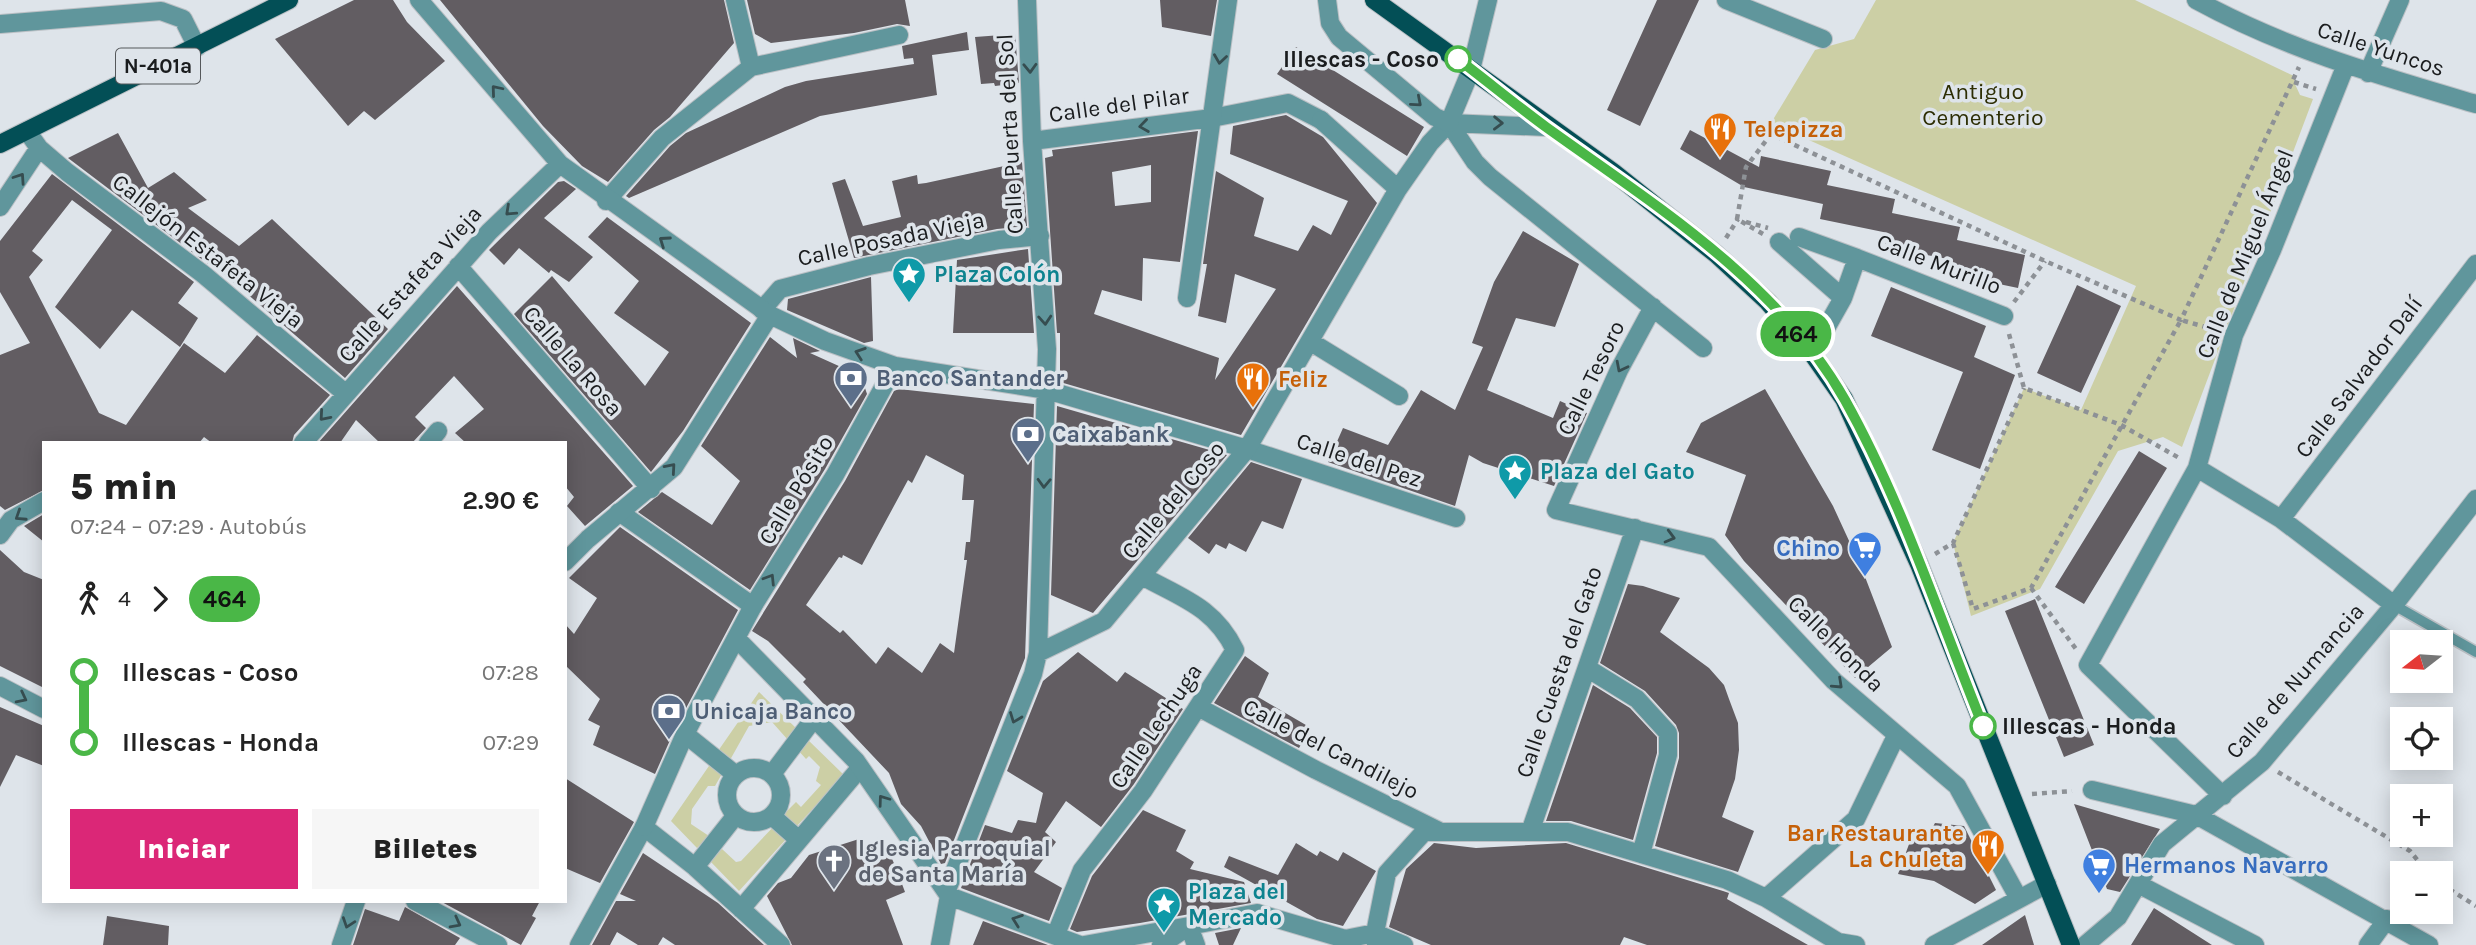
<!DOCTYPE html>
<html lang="es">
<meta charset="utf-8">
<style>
:root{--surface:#fff;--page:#f6f6f6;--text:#222;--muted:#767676;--accent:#db2777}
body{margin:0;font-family:Karla,sans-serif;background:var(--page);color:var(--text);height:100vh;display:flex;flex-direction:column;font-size:26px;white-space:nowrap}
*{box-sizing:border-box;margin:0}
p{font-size:23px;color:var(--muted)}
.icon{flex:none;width:38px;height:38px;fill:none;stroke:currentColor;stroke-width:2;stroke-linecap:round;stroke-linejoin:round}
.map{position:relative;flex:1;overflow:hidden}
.drawer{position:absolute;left:42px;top:441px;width:525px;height:462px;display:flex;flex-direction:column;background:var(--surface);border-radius:0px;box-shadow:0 4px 18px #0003}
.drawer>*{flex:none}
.badge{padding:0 14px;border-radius:23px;font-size:24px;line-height:46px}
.needle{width:46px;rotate:253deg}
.buttons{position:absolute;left:2390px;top:630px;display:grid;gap:14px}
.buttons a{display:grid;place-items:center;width:63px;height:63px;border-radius:0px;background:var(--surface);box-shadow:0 4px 18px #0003;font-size:35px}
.map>.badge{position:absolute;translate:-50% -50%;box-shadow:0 0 0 4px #fff}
.legs{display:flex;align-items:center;gap:10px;height:77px;padding:0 28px;font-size:23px}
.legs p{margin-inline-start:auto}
.overview{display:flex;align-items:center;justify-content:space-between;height:119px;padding:0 28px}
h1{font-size:38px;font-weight:800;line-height:52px}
.button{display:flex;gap:14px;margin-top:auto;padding:14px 28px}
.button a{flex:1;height:80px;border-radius:0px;background:var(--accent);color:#fff;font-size:28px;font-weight:800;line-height:80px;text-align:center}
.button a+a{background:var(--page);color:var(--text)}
ul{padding:0 28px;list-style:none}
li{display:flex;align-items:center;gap:24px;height:70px;font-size:26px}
li i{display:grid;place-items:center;width:10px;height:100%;margin:0 9px;background:currentColor}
li i::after{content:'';width:18px;height:18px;margin:-9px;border:5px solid;border-radius:50%;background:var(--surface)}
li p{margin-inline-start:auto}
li:first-child i{background:linear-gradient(#0000 50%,currentColor 0)}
li:last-child i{background:linear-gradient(currentColor 50%,#0000 0)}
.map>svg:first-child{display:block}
</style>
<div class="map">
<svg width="2476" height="945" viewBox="0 0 2476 945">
<rect width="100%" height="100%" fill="#dee4ea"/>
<path fill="#cccfa5" d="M1876,0H2135L2296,77L2294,82L2300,95L2313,99L2182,447L2163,437L2118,451L2040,589L1971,616L1953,543L2024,388L2081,410L2136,286L1771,123L1815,50L1854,39Z
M759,692L798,730L788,740L772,722L749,726L730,760L718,751Z
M806,738L844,775L796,827L783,815L796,802L801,807L821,785L816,781L820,767L809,756L806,759L797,749Z
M711,763L723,772L715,786H708L692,809L691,824L709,836L697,848L671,821Z
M775,825L788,837L739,891L710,861L722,849L736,862L741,861Z"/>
<path fill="#625d62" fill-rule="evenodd" d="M354,0H393L407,22L445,61L375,120L364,111L348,126L275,39Z
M440,0H724L734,43L670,117L654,130L608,182L582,166L543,126Z
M747,0H905L910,26L897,24L854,33L771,43L755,34Z
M1160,0H1217L1211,36L1162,27Z
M1657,0H1699L1640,126L1607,110Z
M967,32L969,50L932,55L937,95L820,116L629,198L626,196L670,146L686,133L785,87L806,81L914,64L913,58L904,59L902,46Z
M1015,34L1019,83L995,86L994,83L981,84L975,37Z
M1296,47L1424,127L1407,156L1277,74Z
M1286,115L1323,137L1377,203L1241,435L1060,382V333H1057L1045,158L1053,156L1052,150L1198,131L1180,262L1143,258L1142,301L1102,290L1094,314L1219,358L1215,380L1276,289L1235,274L1226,323L1198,316L1207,264H1203L1216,171L1264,198L1254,236L1298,251L1313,225L1331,235L1348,201L1230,154L1233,126ZM1151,165V202L1115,206L1112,172Z
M1690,130L1759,167L1761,156L1831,171L1827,185L1895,199L1892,213L1960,227L1957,240L2025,255L2018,288L1951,274L1953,260L1885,247L1888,233L1820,219L1823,204L1744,187L1680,149Z
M118,133L148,188L174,172L207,200L188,208L239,246L272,219L388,329L345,378L210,262L208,264L68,158Z
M1022,162L1027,226L997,229L854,258L832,183L845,179L863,226L901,217L892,181L917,175L918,184L926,183Z
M52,174L194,282L178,303L198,318L180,347L132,310L100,349L55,307L112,230L72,200L32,251L43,260L29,277L99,413L126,425L184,343L225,373L257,335L330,395L294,435L292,443H212L204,437L199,443H44V490L5,510L0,506V355L30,343L0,292V241Z
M564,181L576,189L544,218L593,257L569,282L551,270L549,273L519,248L504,265L489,250L558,182Z
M607,217L751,323L683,431L651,472L514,314L552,276L645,386L669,352L614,313L639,281L588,237Z
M1523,231L1579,264L1555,327L1516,318L1487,390L1553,418L1560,401L1587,413L1554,486L1483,463L1469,455L1455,506L1328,462L1343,428L1388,445L1421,390L1455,410L1483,347L1472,343L1494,282Z
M1028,249L1034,333H953L957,260Z
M871,277L873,341L864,343L787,310L788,299Z
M2077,285L2121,306L2081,393L2037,373Z
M457,286L633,486L585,526L567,506L574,497L565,486V443H466L455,433L484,409L454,376L415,417L426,428L412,443H380L356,420L340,443H318Z
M1891,287L1986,326L1974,357L2015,375L1980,469L1932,450L1963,372L1871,336Z
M770,337L797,358L793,338L820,351L810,353L861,376L867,394L825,469L750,590L638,512L662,492L712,525L740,481L701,446Z
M899,389L1034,404L1025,658L945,863L941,864L921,826L901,804L889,773L803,682L806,679L768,641L752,631L845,481L894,391ZM926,455L964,475L962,500H974L970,542H966L964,560H967L954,653L940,643L922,673L888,647L876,664L843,630L840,633L806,605L839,557L842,558L843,555L862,565L908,480L912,483Z
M1765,389L1833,506L1862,569L1892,647L1855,678L1744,561L1725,535L1746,475L1686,452L1701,423Z
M1057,406L1227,455L1093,613L1051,595Z
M2139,451L2167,468L2084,604L2055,587Z
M1251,462L1302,479L1283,529L1262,521L1246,552L1229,543L1226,549L1216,544L1209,554L1188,538Z
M44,514V542L24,526Z
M620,527L738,610L675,729L655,774L593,745L600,726L588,720L600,699L565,665V624L574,634L597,598L569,578Z
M0,550L24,572L44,580V688L0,666Z
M1628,584L1643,586L1680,598L1660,632L1709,668L1724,685L1729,699L1738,723L1739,750L1735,779L1722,817L1754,831L1738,872L1655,846L1679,758V733L1676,725L1645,691L1600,663Z
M2035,599L2094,745L2064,757L2005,611Z
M1078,652L1117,682L1125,672L1183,709L1134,784L1101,827L1066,801L1045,832L1056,842L1034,872L1062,888L1049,921L961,888L985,825L1012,833L1018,820L1036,823L1043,793L1007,771L1043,681Z
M1245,656L1269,673L1258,697L1311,728L1299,748L1214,703Z
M1593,685L1630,708L1657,737V753L1633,840L1571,821H1546Z
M0,707L44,726V766L16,755L0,787Z
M565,778L634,822L600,883L565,868Z
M2074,804L2160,829L2120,892L2107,889Z
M1143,810L1186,830L1176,851L1194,862L1190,869L1244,882L1251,903L1140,923L1077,932L1070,929L1092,876Z
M1935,823L1964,826L1996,890L1975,904L1934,881L1898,874L1915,828L1929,834Z
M859,839L870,845L876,843L878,848L886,845L896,868L905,892L886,900L903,945H792L767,896L778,883L791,878L809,855Z
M1296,843L1317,856L1320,851L1338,861L1343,852L1376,871L1343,926L1317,919L1224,867L1229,856L1278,875Z
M1434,843L1476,848L1566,843L1723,891L1729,893L1727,899L1808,945H1647L1624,937L1620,945H1431L1389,927L1406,869Z
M643,853L718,903L764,945H675L663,937L658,945H638L617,932L610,945H592L616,901H636L620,894Z
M440,901H540L532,916L536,918L521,945Z
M405,907L460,938L455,945H353L365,909L399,921Z
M2154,908L2212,945H2131Z
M2025,915L2034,945H1982Z
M107,916L169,926L168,945H103Z
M983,921L1048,945H973Z
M1241,928L1233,945H1219L1215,933Z"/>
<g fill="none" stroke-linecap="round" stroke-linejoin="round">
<g stroke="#bbc0c5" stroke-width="13">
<path id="service" d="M2394,605L2476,652"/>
</g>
<g stroke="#bbc0c5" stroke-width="20">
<path id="pedestrian" d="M751,67L899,35
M1212,118L1288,103L1321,120
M606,201L662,138L751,67L735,0
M762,310L780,289L869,266L999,240L1040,236
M428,443L438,431
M1247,449L1456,518
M619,512L753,606
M685,734L736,775
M727 795a27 27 0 1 1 54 0a27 27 0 1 1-54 0Z
M772,774L815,717
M772,816L799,840
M695,867L736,815
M741,909L860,768
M579,945L644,827L695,867L781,945"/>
</g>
<g stroke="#bbc0c5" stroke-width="20">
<path id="minor" d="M419,0L560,164L770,315L825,341L895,366L1047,390L1247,449
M1726,0L1823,39
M2196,0C2288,50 2377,75 2476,104
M0,24L161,11L183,19L197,47
M2368,73L2400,0
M1321,120L1398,189
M1449,123L1475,162L1490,177L1703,348
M1449,123L1546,127
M27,131L39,148L67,172L203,274L345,393
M1032,141L1212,118
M0,207L39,148
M1799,237L1857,258L1843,298
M1779,242L1843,298L1812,353
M1857,258L2004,316
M458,266L651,489
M1187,298L1228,0
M1653,307L1619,370L1556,510L1709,547L1834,681L1957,786L2019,899
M1311,342L1399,396
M303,443L489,232L560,164
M2197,468L2281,519L2394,605
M2281,519L2476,264
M0,535L11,520L44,501
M565,562L588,539L674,467L770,315
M736,638L856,761L949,896
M1038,653L1104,621L1247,449L1398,189L1430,143L1449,123
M1587,668L1637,699L1668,733V755L1641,854
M0,686L44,709
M1198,707L1316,770L1439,831
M2092,790L2196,815L2429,945
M2223,796L2088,665L2197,468L2234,335L2272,250L2345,67
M644,827L685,734L753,606L835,475L895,366
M1530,832L1635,528
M2138,884L2255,945
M947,890L1033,674L1038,653L1047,349L1032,141L1027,0
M949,896L1080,945
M1766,898L1856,819L1896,736
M415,901L498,945
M1056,934L1082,870L1143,791L1235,650C1214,607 1182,598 1142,576
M341,945L356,901
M940,945L949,896
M1084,945L1189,926L1196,945
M1161,945L1189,926L1257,913L1345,939L1375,933L1404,945
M1376,945L1375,933L1387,873L1424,832H1568L1727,880L1766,898L1838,942L1856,945
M1934,945L2047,884
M2085,945L2118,917L2162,844L2262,762L2394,605L2476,499
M2368,945L2387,919"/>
</g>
<g stroke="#bbc0c5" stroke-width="20">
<path id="tertiary" d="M1327,0L1330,23L1339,37L1435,117L1449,123L1471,70L1488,0"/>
</g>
<g stroke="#bbc0c5" stroke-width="20">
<path id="primary" d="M1374,0L1613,172L1716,254L1768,302L1812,353L1844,399L1919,564L2071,945
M0,144L289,0"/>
</g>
<path stroke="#8d9196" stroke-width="4.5" stroke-dasharray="5 5" stroke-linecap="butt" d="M2294,82L2316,89
M1746,222L1768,228
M1763,234L1737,219L1746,167L1771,134L2045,261L2181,320L2299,67
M1726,238L1738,219
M2014,302L2045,261
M2009,334L2024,388L2121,425L2181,459
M1953,543L1973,609L2031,588L2181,320L2216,330
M1935,554L1953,543L2024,388
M2031,588L2076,649
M2278,772L2410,851L2428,873
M2032,794L2072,791
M2441,884L2476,906"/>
<use href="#service" stroke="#60969c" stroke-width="10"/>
<use href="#pedestrian" stroke="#60969c" stroke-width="18"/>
<use href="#minor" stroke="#60969c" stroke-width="18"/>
<use href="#tertiary" stroke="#60969c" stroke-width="18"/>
<use href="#primary" stroke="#034f56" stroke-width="18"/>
</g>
<defs><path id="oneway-chevron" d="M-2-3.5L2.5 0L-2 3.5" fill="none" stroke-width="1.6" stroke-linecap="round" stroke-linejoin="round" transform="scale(1.75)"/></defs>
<g stroke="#364d50">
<use href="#oneway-chevron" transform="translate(1220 59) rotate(98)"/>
<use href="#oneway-chevron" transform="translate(1030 68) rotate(88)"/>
<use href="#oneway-chevron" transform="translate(496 90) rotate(-130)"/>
<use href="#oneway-chevron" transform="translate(1417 102) rotate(41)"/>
<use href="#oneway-chevron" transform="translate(1498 123) rotate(1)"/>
<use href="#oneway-chevron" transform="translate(1144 126) rotate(172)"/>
<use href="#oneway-chevron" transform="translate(20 178) rotate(-56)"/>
<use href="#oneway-chevron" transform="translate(510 211) rotate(137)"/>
<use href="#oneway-chevron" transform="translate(664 241) rotate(-145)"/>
<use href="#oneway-chevron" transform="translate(1045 320) rotate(86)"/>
<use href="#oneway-chevron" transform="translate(860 353) rotate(-161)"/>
<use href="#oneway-chevron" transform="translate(1621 367) rotate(117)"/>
<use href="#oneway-chevron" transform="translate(324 416) rotate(131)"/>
<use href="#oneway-chevron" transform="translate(671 468) rotate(-49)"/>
<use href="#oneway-chevron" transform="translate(1044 483) rotate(92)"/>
<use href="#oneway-chevron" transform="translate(20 516) rotate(147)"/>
<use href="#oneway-chevron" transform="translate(1670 537) rotate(15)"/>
<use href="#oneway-chevron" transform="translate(770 579) rotate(-58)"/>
<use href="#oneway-chevron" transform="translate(1838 684) rotate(43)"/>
<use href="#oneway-chevron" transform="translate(22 698) rotate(27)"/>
<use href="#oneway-chevron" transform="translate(1015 718) rotate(111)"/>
<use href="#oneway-chevron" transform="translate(883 800) rotate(-126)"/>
<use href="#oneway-chevron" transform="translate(1017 920) rotate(-160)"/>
<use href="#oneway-chevron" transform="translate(348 923) rotate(109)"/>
<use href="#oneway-chevron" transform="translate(456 923) rotate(28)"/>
</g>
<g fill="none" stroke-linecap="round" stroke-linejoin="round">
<g stroke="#fff" stroke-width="16">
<path id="line-1" d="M1458,59C1487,81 1516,105 1546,127C1653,204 1778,281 1845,400C1902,502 1939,617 1983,726"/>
</g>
<use href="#line-1" stroke="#4ab747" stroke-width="10"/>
</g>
<defs>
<g id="restaurant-pin" transform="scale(1.75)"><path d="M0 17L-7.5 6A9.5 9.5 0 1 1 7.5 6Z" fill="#e8710a" stroke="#dee4ea"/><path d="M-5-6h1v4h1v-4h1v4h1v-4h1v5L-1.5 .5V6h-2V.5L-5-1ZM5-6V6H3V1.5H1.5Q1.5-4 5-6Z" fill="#fff"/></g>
<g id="sight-pin" transform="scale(1.75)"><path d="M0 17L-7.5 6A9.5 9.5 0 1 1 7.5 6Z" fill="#0f9aa8" stroke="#dee4ea"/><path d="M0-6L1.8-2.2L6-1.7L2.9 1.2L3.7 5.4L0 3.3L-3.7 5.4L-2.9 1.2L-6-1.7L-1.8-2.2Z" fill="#fff"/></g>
<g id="bank-pin" transform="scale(1.75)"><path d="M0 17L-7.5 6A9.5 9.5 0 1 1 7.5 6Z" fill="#5c6f8a" stroke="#dee4ea"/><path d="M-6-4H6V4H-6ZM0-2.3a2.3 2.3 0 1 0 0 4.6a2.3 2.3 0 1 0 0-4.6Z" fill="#fff"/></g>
<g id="supermarket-pin" transform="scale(1.75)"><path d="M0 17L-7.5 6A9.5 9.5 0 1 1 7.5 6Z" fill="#3f7fe0" stroke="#dee4ea"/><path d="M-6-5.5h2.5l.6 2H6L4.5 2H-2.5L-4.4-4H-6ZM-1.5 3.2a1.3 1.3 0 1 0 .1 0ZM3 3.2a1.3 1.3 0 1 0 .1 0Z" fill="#fff"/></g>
<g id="church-pin" transform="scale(1.75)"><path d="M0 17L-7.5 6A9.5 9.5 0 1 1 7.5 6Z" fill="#6b7280" stroke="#dee4ea"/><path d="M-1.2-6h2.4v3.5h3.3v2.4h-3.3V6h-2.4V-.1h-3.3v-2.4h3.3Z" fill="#fff"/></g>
</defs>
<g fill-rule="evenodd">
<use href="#restaurant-pin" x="1720" y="129"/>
<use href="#sight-pin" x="909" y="274"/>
<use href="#bank-pin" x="851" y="378"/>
<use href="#restaurant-pin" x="1253" y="379"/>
<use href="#bank-pin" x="1028" y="434"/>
<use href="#sight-pin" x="1515" y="471"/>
<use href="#supermarket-pin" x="1865" y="548"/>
<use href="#bank-pin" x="669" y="711"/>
<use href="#restaurant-pin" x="1988" y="846"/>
<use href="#church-pin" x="834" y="861"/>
<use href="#supermarket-pin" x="2099" y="865"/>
<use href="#sight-pin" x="1164" y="904"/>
</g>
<g fill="#fff" stroke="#4ab747" stroke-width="3.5">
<circle cx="1458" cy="59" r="12"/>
<circle cx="1983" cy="726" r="12"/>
</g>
<g text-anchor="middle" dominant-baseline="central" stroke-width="7" stroke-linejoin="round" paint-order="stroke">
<rect fill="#dee4ea" stroke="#55585b" stroke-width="2" x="116" y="48.5" width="84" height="35" rx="5"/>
<g font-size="21" font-weight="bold" fill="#1a1c1e">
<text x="158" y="66">N-401a</text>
</g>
<g font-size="23" fill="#1a1c1e" stroke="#dee4ea">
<text transform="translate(2381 49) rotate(18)">Calle Yuncos</text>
<text transform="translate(1119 105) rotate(-8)">Calle del Pilar</text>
<text transform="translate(1010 134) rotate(-93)">Calle Puerta del Sol</text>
<text transform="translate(891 239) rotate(-12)">Calle Posada Vieja</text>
<text transform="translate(208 251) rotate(38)">Callejón Estafeta Vieja</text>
<text transform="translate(2245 254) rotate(-68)">Calle de Miguel Ángel</text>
<text transform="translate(1939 264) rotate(21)">Calle Murillo</text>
<text transform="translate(410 284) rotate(-48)">Calle Estafeta Vieja</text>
<text transform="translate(573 361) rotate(49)">Calle La Rosa</text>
<text transform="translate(2359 377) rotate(-53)">Calle Salvador Dalí</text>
<text transform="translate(1591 378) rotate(-64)">Calle Tesoro</text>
<text transform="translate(1359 460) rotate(18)">Calle del Pez</text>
<text transform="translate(796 490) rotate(-59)">Calle Pósito</text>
<text transform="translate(1173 500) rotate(-50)">Calle del Coso</text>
<text transform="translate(1836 644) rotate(45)">Calle Honda</text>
<text transform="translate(1559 672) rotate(-71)">Calle Cuesta del Gato</text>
<text transform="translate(2295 681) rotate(-49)">Calle de Numancia</text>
<text transform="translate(1156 726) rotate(-56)">Calle Lechuga</text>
<text transform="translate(1331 749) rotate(27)">Calle del Candilejo</text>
</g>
<g font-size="23" font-weight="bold" fill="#1a1c1e" stroke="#dee4ea" text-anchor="end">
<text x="1439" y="59">Illescas - Coso</text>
<text x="2002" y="726" text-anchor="start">Illescas - Honda</text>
</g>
<g font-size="23" fill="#2c2d03" stroke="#dee4ea">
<text x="1983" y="91">Antiguo<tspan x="1983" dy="26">Cementerio</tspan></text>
</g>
<g font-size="23" font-weight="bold" fill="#c56008" stroke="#dee4ea" text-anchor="start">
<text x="1744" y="129">Telepizza</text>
<text x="1278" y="379">Feliz</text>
<text x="1964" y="833" text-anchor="end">Bar Restaurante<tspan x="1964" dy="26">La Chuleta</tspan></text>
</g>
<g font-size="23" font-weight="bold" fill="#0d838f" stroke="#dee4ea" text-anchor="start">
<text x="934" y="274">Plaza Colón</text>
<text x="1540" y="471">Plaza del Gato</text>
<text x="1188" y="891">Plaza del<tspan x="1188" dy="26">Mercado</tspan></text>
</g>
<g font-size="23" font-weight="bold" fill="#4e5e75" stroke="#dee4ea" text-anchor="start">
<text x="876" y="378">Banco Santander</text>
<text x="1052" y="434">Caixabank</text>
<text x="694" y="711">Unicaja Banco</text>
</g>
<g font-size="23" font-weight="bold" fill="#366cbe" stroke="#dee4ea" text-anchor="end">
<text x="1840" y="548">Chino</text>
<text x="2124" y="865" text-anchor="start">Hermanos Navarro</text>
</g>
<g font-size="23" font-weight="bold" fill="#5b616d" stroke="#dee4ea" text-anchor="start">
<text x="858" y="848">Iglesia Parroquial<tspan x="858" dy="26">de Santa María</tspan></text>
</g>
</g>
</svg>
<div class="buttons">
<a><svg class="needle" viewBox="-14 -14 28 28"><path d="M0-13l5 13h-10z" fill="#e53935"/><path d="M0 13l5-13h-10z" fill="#767676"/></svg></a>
<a><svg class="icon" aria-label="locate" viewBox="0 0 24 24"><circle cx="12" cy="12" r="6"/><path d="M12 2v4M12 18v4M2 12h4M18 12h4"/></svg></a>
<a>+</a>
<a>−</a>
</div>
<b class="badge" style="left:1796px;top:334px;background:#4ab747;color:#111">464</b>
<section class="drawer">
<div class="overview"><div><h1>5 min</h1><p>07:24 – 07:29 · Autobús</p></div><b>2.90 €</b></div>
<div class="legs"><svg class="icon" aria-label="walk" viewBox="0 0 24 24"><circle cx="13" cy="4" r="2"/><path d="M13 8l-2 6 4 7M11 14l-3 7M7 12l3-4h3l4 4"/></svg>4<svg class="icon" aria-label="forward" viewBox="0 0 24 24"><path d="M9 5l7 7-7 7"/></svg><b class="badge" style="background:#4ab747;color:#111">464</b></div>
<ul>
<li><i style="color:#4ab747"></i><b>Illescas - Coso</b><p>07:28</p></li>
<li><i style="color:#4ab747"></i><b>Illescas - Honda</b><p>07:29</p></li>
</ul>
<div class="button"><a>Iniciar</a><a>Billetes</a></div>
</section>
</div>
